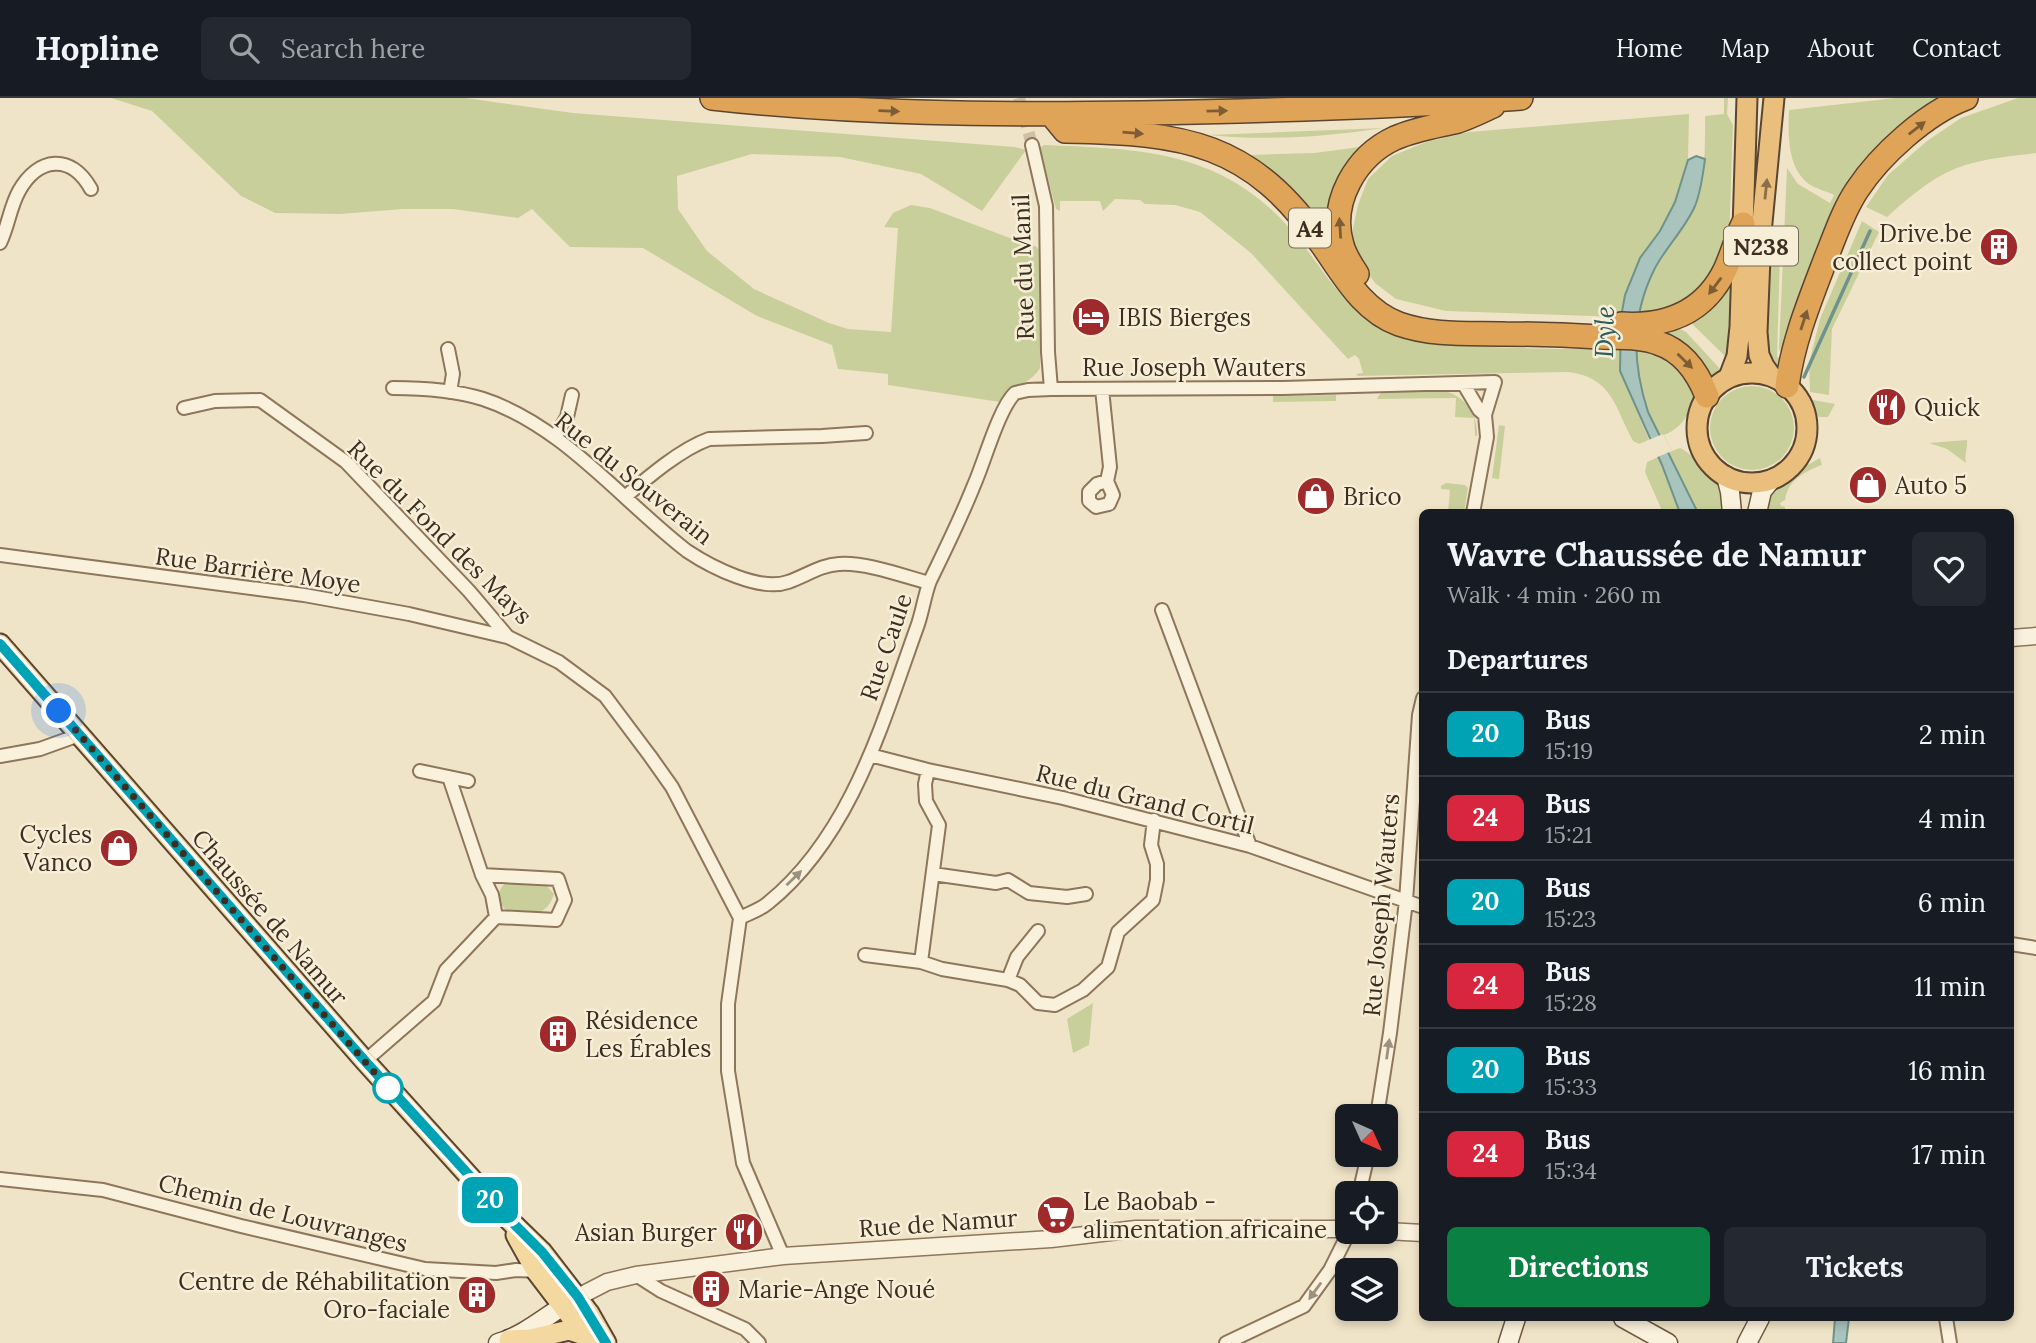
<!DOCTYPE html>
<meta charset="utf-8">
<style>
:root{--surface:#171b24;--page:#242831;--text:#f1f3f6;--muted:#9ea1a6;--line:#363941;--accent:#0b8043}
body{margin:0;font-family:Lora,serif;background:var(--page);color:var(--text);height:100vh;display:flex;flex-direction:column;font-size:26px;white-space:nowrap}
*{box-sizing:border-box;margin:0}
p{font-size:23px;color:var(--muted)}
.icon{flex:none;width:38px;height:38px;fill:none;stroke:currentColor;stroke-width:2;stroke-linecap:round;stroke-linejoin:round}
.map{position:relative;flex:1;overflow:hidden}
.sheet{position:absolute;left:1419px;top:411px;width:595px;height:812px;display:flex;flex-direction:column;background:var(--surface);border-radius:10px;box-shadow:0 4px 10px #0003}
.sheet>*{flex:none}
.badge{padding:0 14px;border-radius:10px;font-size:24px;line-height:46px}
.needle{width:46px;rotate:135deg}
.fabs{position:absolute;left:1335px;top:1006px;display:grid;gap:14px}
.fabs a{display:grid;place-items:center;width:63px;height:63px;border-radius:10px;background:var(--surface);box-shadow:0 4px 10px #0003;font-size:35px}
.you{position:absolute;width:35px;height:35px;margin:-18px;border:5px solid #fff;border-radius:50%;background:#1a73e8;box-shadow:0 0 0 10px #1a73e833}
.map>.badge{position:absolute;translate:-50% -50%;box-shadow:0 0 0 4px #fff}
h2{padding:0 28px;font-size:26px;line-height:63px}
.round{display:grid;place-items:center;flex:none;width:74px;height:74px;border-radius:10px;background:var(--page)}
.head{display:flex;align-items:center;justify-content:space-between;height:119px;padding:0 28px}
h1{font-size:33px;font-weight:700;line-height:52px}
.button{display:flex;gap:14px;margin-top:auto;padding:14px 28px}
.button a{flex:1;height:80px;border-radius:10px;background:var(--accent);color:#fff;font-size:28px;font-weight:700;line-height:80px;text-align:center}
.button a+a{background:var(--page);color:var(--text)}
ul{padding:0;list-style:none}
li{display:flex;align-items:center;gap:21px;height:84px;padding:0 28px;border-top:2px solid var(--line)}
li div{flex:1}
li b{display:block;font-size:26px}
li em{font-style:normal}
li .badge{min-width:77px;font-weight:700;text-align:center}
header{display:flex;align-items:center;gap:42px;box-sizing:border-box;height:98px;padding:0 35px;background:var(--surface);border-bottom:2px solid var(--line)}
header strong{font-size:33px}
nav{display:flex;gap:38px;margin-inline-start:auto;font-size:24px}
.search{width:490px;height:63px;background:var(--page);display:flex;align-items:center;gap:18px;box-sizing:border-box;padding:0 24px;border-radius:10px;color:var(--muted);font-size:26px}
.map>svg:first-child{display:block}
</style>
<header>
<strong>Hopline</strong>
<div class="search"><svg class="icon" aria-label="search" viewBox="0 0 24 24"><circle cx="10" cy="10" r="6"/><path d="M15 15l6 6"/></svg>Search here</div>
<nav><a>Home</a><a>Map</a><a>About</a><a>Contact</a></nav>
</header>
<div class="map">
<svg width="2036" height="1245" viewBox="0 0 2036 1245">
<rect width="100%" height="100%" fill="#f0e4c8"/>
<path fill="#c9cf9b" d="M111,0H466L573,15L1015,49L1026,52L982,113L921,76L840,59L752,56L677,78L678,111L707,153L754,191L829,225L848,231L891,234L898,130L884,129L893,115L911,107L930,110L1010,140L1030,145L1038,150L1041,158L1040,270C1030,287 1009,288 1000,304L888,287V276L838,271L832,247L757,218L643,150L570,149L532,111L518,120L453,111H403L340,116L275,115L241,98L152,13Z
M1724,0H1728L1727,16L1733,27L1729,143L1701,197L1647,220L1643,253C1661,255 1685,270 1692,288C1699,308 1680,332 1664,337L1672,353L1680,350C1691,354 1720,385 1724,397C1725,402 1725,409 1725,415H1698L1648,314C1632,265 1630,212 1657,168C1669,148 1686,129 1695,108C1706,79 1705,48 1705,18L1724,16Z
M1895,0H1948L1879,51L1787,256L1781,255L1779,251L1787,70L1798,86L1830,105L1834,97C1826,93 1816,91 1809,86C1787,70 1788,36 1789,12Z
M2018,0H2036V55C2006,59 1972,61 1944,76C1923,87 1905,103 1887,119L1866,109L1888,77L1927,43L1961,20Z
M1689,16L1688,62L1675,104L1660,133L1640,160L1621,219L1446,213L1396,201L1375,185L1359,163L1352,135L1358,107L1368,81L1392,58L1426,44L1469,34Z
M1384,30C1324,39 1268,43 1208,37Z
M1044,47C1141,51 1222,52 1291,132C1315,159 1334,196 1364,217C1374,224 1392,226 1404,230C1424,235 1446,244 1466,247C1517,252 1569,250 1620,252V273L1649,342L1639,346L1633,343C1615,310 1613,280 1569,274L1358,278L1356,276L1363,275L1359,261L1355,257L1348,261L1251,155L1200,114L1175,107L1145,106L1140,102L1115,101L1103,113L1100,103H1060V113L1056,111L1040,50Z
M1360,49L1347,66L1328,130L1287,87L1249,57L1314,55Z
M1862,123L1879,134L1832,231L1829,297L1810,294L1809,265L1820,221Z
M1780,156L1777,259L1785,261L1779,270L1766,249V176Z
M1734,170L1729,262L1686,220Z
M1677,229L1686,234L1722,273L1709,281L1656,235Z
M1710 330a42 42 0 1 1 84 0a42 42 0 1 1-84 0Z
M1442,292C1465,298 1478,315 1477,338H1475L1474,320L1455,319L1456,300L1377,301L1380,296L1385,294Z
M1336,297V303L1273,304V298Z
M1808,301L1835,306L1828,319H1819Z
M1499,327L1505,328L1499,381L1492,380Z
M1967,342C1968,351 1964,356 1966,365L1947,351L1929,345Z
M1658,359L1680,415H1663L1645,374L1647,364Z
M1820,360L1822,367C1804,374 1788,382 1785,402L1780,405L1781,408L1785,409V415H1766C1767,409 1767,403 1770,398C1776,388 1809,365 1820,360Z
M1446,385L1465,387L1468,390L1464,415H1448L1450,392L1441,391V388Z
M509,783L544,785L554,796C546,821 531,814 508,814C497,804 494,792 509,783Z
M1093,905L1089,947L1073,955L1067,921Z"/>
<path fill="#a9c4bc" stroke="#6f938a" stroke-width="2" d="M1696,58L1705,61C1703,77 1701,93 1695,108C1685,131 1665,150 1654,172C1631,219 1632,264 1648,314L1698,415H1680L1662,367L1620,273L1621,219L1625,197L1640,160L1660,133L1675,104L1688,62Z
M1835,1220H1849L1846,1245H1833Z"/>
<path fill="#f0e4c8" d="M1663,336L1672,353L1655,360L1646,343Z"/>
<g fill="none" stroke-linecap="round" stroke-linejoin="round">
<path stroke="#6f938a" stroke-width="3.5" d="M1804,279L1870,133"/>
<path stroke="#ccc0a6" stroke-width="12" stroke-dasharray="12 6" stroke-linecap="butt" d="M1019,0L1032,47"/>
<g stroke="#8d765c" stroke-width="16">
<path id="minor" d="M1032,47L1046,108L1048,254L1051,291
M0,145C8,129 10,109 19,93C38,59 71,55 91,91
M448,251L453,276L450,294
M1463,285L1479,312L1485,317
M393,290C423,290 454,292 483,301C563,327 622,403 687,453C711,469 760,494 788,484C806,478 820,467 839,466C866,464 903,478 929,485
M1102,291L1110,369L1107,383L1113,397L1109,406L1096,409L1089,403V394L1097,386L1107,383
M184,310L215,303L260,302L346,364L469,493L508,539L559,564L605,598L650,658L672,689L740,820L728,906V973L743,1065L783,1158
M555,339L567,319L572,297
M625,399C648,379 681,351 709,341L822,338L866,335
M0,457L304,497L409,516L507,539
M1162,512L1250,748
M870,657L928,672L1063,700L1250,748L1423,809
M0,658L40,651L79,637
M420,673L468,683
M933,776L996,785L1008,782L1029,795L1067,799L1086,796
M482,777L558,781L565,802L556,822L496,819
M740,820C749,815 760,812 768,805C851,738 882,626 917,529C922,516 925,495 930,483C945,452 961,420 974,387C984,365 999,310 1015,295L1028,292L1051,291L1283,290L1495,284L1485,317L1487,339L1473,415
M2011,846L2036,850
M865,857L921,864L942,871L1008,882L1020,887L1038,905L1055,907L1083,892L1108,869L1118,834L1153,802L1157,782V766L1151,747L1154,722
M921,864L939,727L926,703L925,686L928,672
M1008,882L1017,859L1038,833
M365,963L434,903L446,872L496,819L492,797L482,777L449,679
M1377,1018L1390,935L1406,803L1419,617L1423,600
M0,1081L103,1092L241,1128L425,1171L496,1175L516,1172L539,1173
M1359,1096L1368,1057
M636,1177L661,1193L745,1231L759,1245
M1946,1220L1950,1245
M1226,1245L1304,1208L1330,1172L1349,1134"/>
</g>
<g stroke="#8d765c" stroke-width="19">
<path id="tertiary" d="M2011,540L2036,538
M1386,1133L1423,1135
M578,1199L607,1184L636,1177L783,1158L1051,1141L1136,1131H1348"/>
</g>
<g stroke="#6f573f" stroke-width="21">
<path id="secondary" d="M1726,378L1730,394L1732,415
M1757,415L1762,393L1772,381
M1623,1220L1668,1245
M498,1245C526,1237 548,1216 573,1202
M1508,1245L1516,1220
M1747,1245L1760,1220"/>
</g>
<g stroke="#5b4430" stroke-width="23">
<path id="primary" d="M0,546L365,963L507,1120L542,1154L589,1215L606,1245
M516,1137L536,1173L591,1245
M509,1242L531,1241L569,1232L584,1237"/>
</g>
<g stroke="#5b4430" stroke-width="23">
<path id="trunk" d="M1697 330a55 55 0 1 1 110 0a55 55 0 1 1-110 0Z
M1771,278L1764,268L1759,257L1757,234L1761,135L1774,0
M1729,279L1737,258L1740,229L1747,0"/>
</g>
<g stroke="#5b4430" stroke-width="26">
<path id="motorway" d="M712,0C854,16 998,17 1140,15C1267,13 1394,9 1521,0
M1051,16L1065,33C1184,35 1251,43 1323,148C1344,178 1363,213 1399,226C1433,238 1470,235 1505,236C1536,236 1568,237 1600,239C1619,240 1640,238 1658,245C1683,253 1698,275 1707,298
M1357,176C1351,167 1345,158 1342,147C1329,104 1356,58 1395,40C1416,31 1437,28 1458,23C1470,19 1482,13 1493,8
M1621,226C1666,229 1704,215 1725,172C1732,157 1736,141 1743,126
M1787,288C1793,243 1810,202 1826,160C1835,138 1843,113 1857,92C1880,57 1926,15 1966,0"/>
</g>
<use href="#minor" stroke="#faf1dc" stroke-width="12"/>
<use href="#tertiary" stroke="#faf1dc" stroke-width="16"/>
<use href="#secondary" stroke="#faf1dc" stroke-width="18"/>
<use href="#primary" stroke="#f3d9a0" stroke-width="19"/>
<use href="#trunk" stroke="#eabe7c" stroke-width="19"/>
<use href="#motorway" stroke="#e0a458" stroke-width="23"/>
</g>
<defs><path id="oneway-solid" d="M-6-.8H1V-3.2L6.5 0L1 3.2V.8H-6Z" transform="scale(1.75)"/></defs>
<g fill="#7e5d36">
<use href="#oneway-solid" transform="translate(889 13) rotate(2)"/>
<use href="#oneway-solid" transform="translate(1217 13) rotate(-1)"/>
<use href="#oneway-solid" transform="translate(1917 30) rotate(-38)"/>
<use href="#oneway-solid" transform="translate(1133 35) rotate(5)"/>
<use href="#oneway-solid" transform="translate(1340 130) rotate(-94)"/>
<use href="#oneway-solid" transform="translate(1715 188) rotate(127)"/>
<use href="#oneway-solid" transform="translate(1804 222) rotate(-72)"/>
<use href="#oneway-solid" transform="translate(1685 263) rotate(44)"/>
</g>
<use fill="#8b6f49" href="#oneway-solid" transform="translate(1766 91) rotate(-84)"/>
<g fill="#9c907e">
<use href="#oneway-solid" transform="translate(794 780) rotate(-44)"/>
<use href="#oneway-solid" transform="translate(1388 951) rotate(-82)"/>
<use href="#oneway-solid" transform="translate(1315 1193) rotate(126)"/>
</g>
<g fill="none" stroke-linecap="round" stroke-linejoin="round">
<g stroke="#fff" stroke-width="16">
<path id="line" d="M0,546L365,963L508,1120L542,1154L578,1199L606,1245"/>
</g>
<use href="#line" stroke="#00a3b4" stroke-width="10"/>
<path stroke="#3d2e20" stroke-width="7" stroke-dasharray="0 12.6" d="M59,613L388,990"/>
</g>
<defs>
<g id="building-disc" transform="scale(2.0125)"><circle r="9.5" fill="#9e2a2b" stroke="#f7eed8"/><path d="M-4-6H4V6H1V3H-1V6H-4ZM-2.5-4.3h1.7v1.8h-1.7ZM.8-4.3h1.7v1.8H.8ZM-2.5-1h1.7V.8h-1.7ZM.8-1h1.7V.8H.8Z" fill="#fff"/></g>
<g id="hotel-disc" transform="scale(2.0125)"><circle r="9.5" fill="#9e2a2b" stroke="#f7eed8"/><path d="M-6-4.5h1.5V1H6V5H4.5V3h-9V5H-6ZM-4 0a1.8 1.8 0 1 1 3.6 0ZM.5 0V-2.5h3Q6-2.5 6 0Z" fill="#fff"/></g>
<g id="restaurant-disc" transform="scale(2.0125)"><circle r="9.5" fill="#9e2a2b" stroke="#f7eed8"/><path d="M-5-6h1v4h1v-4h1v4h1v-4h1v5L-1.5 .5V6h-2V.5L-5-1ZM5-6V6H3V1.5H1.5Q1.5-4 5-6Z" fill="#fff"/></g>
<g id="shop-disc" transform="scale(2.0125)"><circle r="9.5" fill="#9e2a2b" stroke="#f7eed8"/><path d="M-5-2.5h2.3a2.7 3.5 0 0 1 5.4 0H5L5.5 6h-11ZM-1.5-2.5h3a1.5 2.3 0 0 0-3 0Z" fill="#fff"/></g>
<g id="supermarket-disc" transform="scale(2.0125)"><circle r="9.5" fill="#9e2a2b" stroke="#f7eed8"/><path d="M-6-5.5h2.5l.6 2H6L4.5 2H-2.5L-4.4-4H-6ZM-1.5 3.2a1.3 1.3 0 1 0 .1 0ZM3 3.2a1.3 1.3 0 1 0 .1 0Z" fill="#fff"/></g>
</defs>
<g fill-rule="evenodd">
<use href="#building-disc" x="1999" y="149"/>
<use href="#hotel-disc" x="1091" y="219"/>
<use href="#restaurant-disc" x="1887" y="309"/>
<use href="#shop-disc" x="1868" y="387"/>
<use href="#shop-disc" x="1316" y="398"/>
<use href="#shop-disc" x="119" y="750"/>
<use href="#building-disc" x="558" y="936"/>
<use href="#supermarket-disc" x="1056" y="1117"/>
<use href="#restaurant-disc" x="744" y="1134"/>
<use href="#building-disc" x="711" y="1191"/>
<use href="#building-disc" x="477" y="1197"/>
</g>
<circle fill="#fff" stroke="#00a3b4" stroke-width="3.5" cx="388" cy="990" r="14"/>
<g text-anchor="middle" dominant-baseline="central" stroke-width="5" stroke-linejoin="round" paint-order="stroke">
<g fill="#f7eed8" stroke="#756857" stroke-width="2">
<rect x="1289" y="110.5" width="42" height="39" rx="5"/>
<rect x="1724" y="128.5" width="74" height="39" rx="5"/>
</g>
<g font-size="23" font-weight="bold" fill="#3d2e20">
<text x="1310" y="130">A4</text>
<text x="1761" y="148">N238</text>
</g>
<g font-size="24" fill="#3d2e20" stroke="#f7eed8" text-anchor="start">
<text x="1972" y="135" text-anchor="end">Drive.be<tspan x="1972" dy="28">collect point</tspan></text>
<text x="1118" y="219">IBIS Bierges</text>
<text x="1914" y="309">Quick</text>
<text x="1895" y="387">Auto 5</text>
<text x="1343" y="398">Brico</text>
<text x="92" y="736" text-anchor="end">Cycles<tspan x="92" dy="28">Vanco</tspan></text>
<text x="585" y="922">Résidence<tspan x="585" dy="28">Les Érables</tspan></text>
<text x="1083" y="1103">Le Baobab -<tspan x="1083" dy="28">alimentation africaine</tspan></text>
<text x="717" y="1134" text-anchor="end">Asian Burger</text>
<text x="450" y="1183" text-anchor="end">Centre de Réhabilitation<tspan x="450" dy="28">Oro-faciale</tspan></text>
<text x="738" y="1191">Marie-Ange Noué</text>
</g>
<g font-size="24" fill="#3d2e20" stroke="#f7eed8">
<text transform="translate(1023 169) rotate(-92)">Rue du Manil</text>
<text x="1194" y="269">Rue Joseph Wauters</text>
<text transform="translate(634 380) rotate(39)">Rue du Souverain</text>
<text transform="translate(440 434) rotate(45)">Rue du Fond des Mays</text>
<text transform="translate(258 472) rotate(8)">Rue Barrière Moye</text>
<text transform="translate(886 549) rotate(-71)">Rue Caule</text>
<text transform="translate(1145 701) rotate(14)">Rue du Grand Cortil</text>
<text transform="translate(1381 807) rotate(-85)">Rue Joseph Wauters</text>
<text transform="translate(270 819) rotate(49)">Chaussée de Namur</text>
<text transform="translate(283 1115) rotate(14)">Chemin de Louvranges</text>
<text transform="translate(938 1125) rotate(-4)">Rue de Namur</text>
</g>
<g font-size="26" font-style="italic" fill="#2f5d5a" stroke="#f7eed8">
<text transform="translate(1604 234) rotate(-89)">Dyle</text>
</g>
</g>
</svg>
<div class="fabs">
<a><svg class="needle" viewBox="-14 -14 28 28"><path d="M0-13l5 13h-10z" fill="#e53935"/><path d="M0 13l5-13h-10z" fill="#9ea1a6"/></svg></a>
<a><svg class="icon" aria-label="locate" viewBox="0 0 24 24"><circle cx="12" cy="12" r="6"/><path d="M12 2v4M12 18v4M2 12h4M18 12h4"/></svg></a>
<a><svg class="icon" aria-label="layers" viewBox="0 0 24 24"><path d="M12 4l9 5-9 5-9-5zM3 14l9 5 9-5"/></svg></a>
</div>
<div class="you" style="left:59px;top:613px"></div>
<b class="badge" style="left:490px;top:1102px;background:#00a3b4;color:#fff">20</b>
<section class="sheet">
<div class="head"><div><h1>Wavre Chaussée de Namur</h1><p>Walk · 4 min · 260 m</p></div><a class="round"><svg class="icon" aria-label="heart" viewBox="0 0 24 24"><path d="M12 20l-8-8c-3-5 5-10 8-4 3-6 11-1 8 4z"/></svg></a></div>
<h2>Departures</h2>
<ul>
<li><span class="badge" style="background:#00a3b4;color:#fff">20</span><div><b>Bus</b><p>15:19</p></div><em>2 min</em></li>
<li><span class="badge" style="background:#d7263d;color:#fff">24</span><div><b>Bus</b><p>15:21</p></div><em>4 min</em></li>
<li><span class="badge" style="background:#00a3b4;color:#fff">20</span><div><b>Bus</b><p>15:23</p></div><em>6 min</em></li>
<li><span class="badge" style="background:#d7263d;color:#fff">24</span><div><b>Bus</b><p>15:28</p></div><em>11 min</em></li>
<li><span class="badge" style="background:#00a3b4;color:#fff">20</span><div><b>Bus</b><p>15:33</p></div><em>16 min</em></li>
<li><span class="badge" style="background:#d7263d;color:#fff">24</span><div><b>Bus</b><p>15:34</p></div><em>17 min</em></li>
</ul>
<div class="button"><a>Directions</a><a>Tickets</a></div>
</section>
</div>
